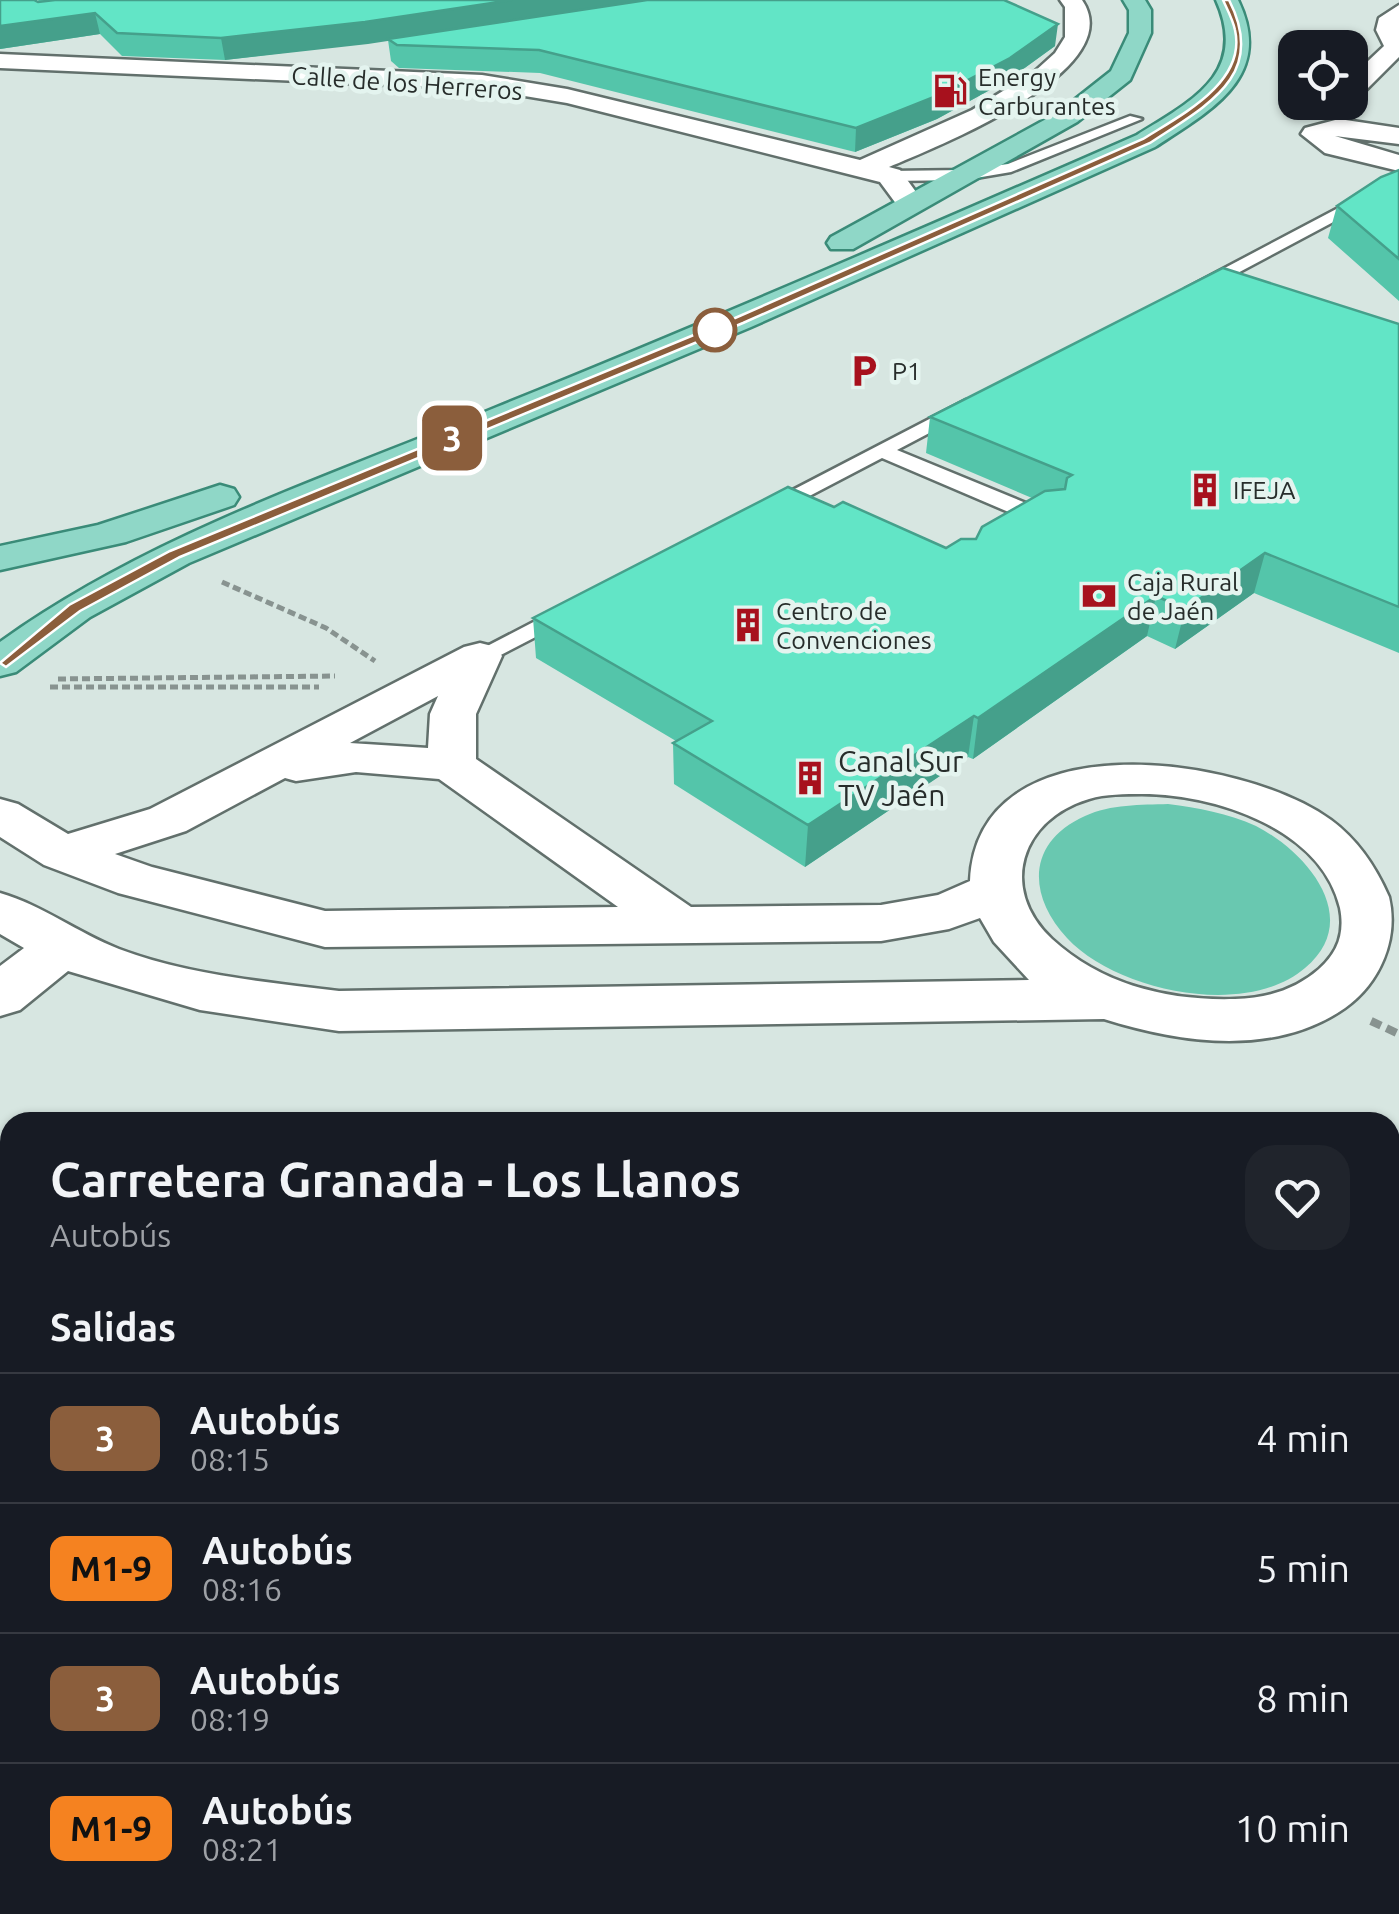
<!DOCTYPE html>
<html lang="es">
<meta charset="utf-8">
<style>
:root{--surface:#171b24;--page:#20242c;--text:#f1f3f6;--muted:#9ea1a6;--line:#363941}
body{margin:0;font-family:Ubuntu,sans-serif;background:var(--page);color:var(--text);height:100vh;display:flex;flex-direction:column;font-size:38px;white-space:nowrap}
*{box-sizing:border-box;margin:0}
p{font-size:32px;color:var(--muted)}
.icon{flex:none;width:55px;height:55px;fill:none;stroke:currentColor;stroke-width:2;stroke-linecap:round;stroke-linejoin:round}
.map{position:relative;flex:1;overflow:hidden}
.details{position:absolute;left:0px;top:1112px;width:1400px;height:802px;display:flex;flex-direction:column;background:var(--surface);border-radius:30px 30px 0 0;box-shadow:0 2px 8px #0004}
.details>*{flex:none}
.badge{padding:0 20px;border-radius:15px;font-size:35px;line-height:65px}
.buttons{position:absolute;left:1278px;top:30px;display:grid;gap:20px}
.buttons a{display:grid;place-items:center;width:90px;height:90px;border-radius:20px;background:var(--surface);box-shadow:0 2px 8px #0004;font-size:50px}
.map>.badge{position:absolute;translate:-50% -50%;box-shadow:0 0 0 5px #fff}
h2{padding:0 50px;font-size:38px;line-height:90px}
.round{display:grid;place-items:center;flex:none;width:105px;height:105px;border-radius:30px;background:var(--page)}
.overview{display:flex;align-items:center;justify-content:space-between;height:170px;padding:0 50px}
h1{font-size:48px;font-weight:700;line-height:75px}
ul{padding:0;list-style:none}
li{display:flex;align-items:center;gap:30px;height:130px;padding:0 50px;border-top:2px solid var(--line)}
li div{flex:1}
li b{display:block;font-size:38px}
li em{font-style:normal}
li .badge{min-width:110px;font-weight:700;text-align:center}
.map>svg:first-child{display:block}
</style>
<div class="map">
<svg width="1399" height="1914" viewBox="0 0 1399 1914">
<rect width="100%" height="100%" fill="#d7e6e1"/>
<path fill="#69c8b0" d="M1168,804C1198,808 1228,813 1256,826C1307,852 1364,919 1305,968C1246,1019 1116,991 1067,938C1027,895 1027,842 1085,816C1111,804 1141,805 1168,804Z"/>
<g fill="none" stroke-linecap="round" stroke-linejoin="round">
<g stroke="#62706c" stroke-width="5">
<path id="service" d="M1130,116L1142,119L1011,172L964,180L890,181L882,176L890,171L964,170L1008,164Z
M1399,176V187L1200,293L1185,289Z
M966,400L976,406L973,410L897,450L1055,515L1058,520L1055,525H1039L882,458L775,514H759L756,509Z
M570,603L582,610L578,615L489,661L480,663L468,656Z"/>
</g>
<g stroke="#62706c" stroke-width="5">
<path id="minor" d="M1060,0H1082C1131,71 933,148 889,167L900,170L924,203L920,209H900L880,182L567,103L482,89L0,68V54L482,75L567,89L860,160L972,110L1034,72L1055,53L1065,37V7Z
M1399,5V57L1359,97L1350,99V78L1384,46L1376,30L1379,18Z
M1339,119L1399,128V144L1335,136L1399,155V171L1325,153L1301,134L1305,128Z
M480,643L496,647L502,656L476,714V759L691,907L881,905L938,895L970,881C977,718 1241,755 1331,820C1358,840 1376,867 1389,897C1399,939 1380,983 1345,1008C1275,1057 1180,1043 1104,1019L339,1031L200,1010L68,971L20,1010L0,1016V966L24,948L0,934V893C42,905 78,933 119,949C188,975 266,982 339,991L1029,980L994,942L980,918L949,929L881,941L325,947L118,893L44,865L0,837V799L18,804L68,834L150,809L464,647ZM438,696L430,714L428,748L350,743ZM356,772L439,779L618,907L325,911L152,867L115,854L186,831L285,778L296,781ZM1142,794C1214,794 1321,828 1340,908C1345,933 1338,952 1319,969C1295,990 1267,998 1235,999C1169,1001 1102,985 1052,939C998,889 1021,819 1089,799C1106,794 1125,794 1142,794Z"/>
</g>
<g stroke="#3a8b78" stroke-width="5">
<path id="primary" d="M1123,0H1145L1151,10V33L1130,80L1077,122L853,249H831L827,243L831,237L1059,112L1111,71L1129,33V10Z
M1216,0H1238C1275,76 1212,110 1155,147L751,327L189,563L90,617L16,672L0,676V642C149,535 328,477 497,407C712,320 924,228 1137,135C1192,101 1249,73 1216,0Z
M220,485L234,489L239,497L234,505L126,542L0,570V546L98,525Z"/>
</g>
<path stroke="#889390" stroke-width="5" stroke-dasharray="8 4" stroke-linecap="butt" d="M222,582L326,628L375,661
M58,679L335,676
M50,687H319"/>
<path stroke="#889390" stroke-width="8" stroke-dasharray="11 6" stroke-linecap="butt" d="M1371,1021L1399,1034"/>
<use href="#service" fill="#fff" fill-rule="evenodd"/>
<use href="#minor" fill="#fff" fill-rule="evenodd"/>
<use href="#primary" fill="#8fd7c7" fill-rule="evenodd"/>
</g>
<path fill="#54c5aa" d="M0,0L39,2L38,0H1004L1055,46L1008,80L937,119L855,152L540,73L399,68L391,61L388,40L225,60L122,56L100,34L0,49Z
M1399,170V301L1328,238L1337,206Z
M1399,324V653L1254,593L1175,649L1147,636L973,759L968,757L805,867L674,784L673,743L676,741L536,658L533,618L834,507L946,548L976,539L1032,498L926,453L930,417Z"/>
<path fill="#45a08b" d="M512,0H654L368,44L225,60L221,38Z
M95,13L100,34L0,49V26Z
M1058,24L1055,46L1008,80L937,119L855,152L856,128Z
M1265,553L1254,593L1175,649L1185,609Z
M1156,596L1147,636L973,759L978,718Z
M974,716L968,757L805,867L808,825Z"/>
<path fill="#62e5c6" stroke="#45a08b" stroke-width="2.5" d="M0,0H34L38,2L55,0H512L365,22L221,38L117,33L95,13L0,26Z
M647,0H1004L1058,24L1010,58L939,95L856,128L539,50L397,45L388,39Z
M1399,170V259L1337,206L1381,177Z
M1223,268L1399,324V607L1265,553L1185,609L1156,596L978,718L974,716L808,825L673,743L712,721L533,618L788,487L834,507L843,502L946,548L961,539H976L982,527L1045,491L1065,489L1067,478L1072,475L930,417Z"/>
<path fill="#8b5e3c" stroke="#fff" stroke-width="2.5" d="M1223,0H1229C1268,76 1207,105 1150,143L743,323L180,557L80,611L6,667L0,663L69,605L170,551L735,318L1143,139C1179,116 1247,83 1235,30C1233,20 1227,9 1223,0Z"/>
<defs>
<g id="fuel-bare" transform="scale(2.7)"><path d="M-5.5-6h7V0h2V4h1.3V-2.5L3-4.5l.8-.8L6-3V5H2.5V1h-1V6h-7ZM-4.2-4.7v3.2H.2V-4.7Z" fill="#a7111d" stroke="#e4f4ef" stroke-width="2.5" paint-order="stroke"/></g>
<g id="parking-bare" transform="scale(2.7)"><path d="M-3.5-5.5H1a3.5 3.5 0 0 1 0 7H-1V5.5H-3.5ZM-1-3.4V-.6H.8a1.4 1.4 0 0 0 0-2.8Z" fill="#a7111d" stroke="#e4f4ef" stroke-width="2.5" paint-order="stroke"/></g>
<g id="building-bare" transform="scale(2.7)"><path d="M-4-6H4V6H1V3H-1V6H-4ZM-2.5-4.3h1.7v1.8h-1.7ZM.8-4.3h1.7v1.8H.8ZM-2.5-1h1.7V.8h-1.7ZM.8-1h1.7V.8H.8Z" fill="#a7111d" stroke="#e4f4ef" stroke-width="2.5" paint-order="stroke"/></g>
<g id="bank-bare" transform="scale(2.7)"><path d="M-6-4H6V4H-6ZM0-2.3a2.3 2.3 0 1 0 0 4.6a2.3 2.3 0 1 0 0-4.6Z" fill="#a7111d" stroke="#e4f4ef" stroke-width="2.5" paint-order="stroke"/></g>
</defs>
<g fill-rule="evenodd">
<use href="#fuel-bare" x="950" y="91"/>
<use href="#parking-bare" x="864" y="371"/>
<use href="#building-bare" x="1205" y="490"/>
<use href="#bank-bare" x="1099" y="596"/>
<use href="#building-bare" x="748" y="625"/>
<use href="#building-bare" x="810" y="778"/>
</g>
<circle fill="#fff" stroke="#8b5e3c" stroke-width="5" cx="715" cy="330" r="20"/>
<g text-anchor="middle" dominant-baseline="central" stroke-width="9" stroke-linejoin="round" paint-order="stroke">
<g font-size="25" fill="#272d2b" stroke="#e4f4ef" text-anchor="start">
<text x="978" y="77">Energy<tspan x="978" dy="29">Carburantes</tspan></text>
<text x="892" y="371">P1</text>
<text x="1233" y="490">IFEJA</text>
<text x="1127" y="582">Caja Rural<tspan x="1127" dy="29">de Jaén</tspan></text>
<text x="776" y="611">Centro de<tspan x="776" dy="29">Convenciones</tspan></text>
</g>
<g font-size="25" fill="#272d2b" stroke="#e4f4ef">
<text transform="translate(407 83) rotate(4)">Calle de los Herreros</text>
</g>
<g font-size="30" fill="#272d2b" stroke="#e4f4ef" text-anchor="start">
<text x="838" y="761">Canal Sur<tspan x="838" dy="34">TV Jaén</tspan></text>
</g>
</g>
</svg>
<div class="buttons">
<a><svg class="icon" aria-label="locate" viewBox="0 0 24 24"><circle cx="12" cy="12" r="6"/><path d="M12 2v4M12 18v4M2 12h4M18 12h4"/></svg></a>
</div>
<b class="badge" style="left:452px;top:438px;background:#8b5e3c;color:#fff">3</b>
<section class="details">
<div class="overview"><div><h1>Carretera Granada - Los Llanos</h1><p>Autobús</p></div><a class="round"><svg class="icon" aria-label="heart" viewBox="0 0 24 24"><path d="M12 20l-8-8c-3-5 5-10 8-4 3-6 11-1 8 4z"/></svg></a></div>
<h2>Salidas</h2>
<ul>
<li><span class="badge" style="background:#8b5e3c;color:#fff">3</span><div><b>Autobús</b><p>08:15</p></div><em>4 min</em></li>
<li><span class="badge" style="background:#f58220;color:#111">M1-9</span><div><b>Autobús</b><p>08:16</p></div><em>5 min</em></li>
<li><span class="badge" style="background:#8b5e3c;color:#fff">3</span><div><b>Autobús</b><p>08:19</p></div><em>8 min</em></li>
<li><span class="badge" style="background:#f58220;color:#111">M1-9</span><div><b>Autobús</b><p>08:21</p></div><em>10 min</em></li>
</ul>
</section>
</div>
